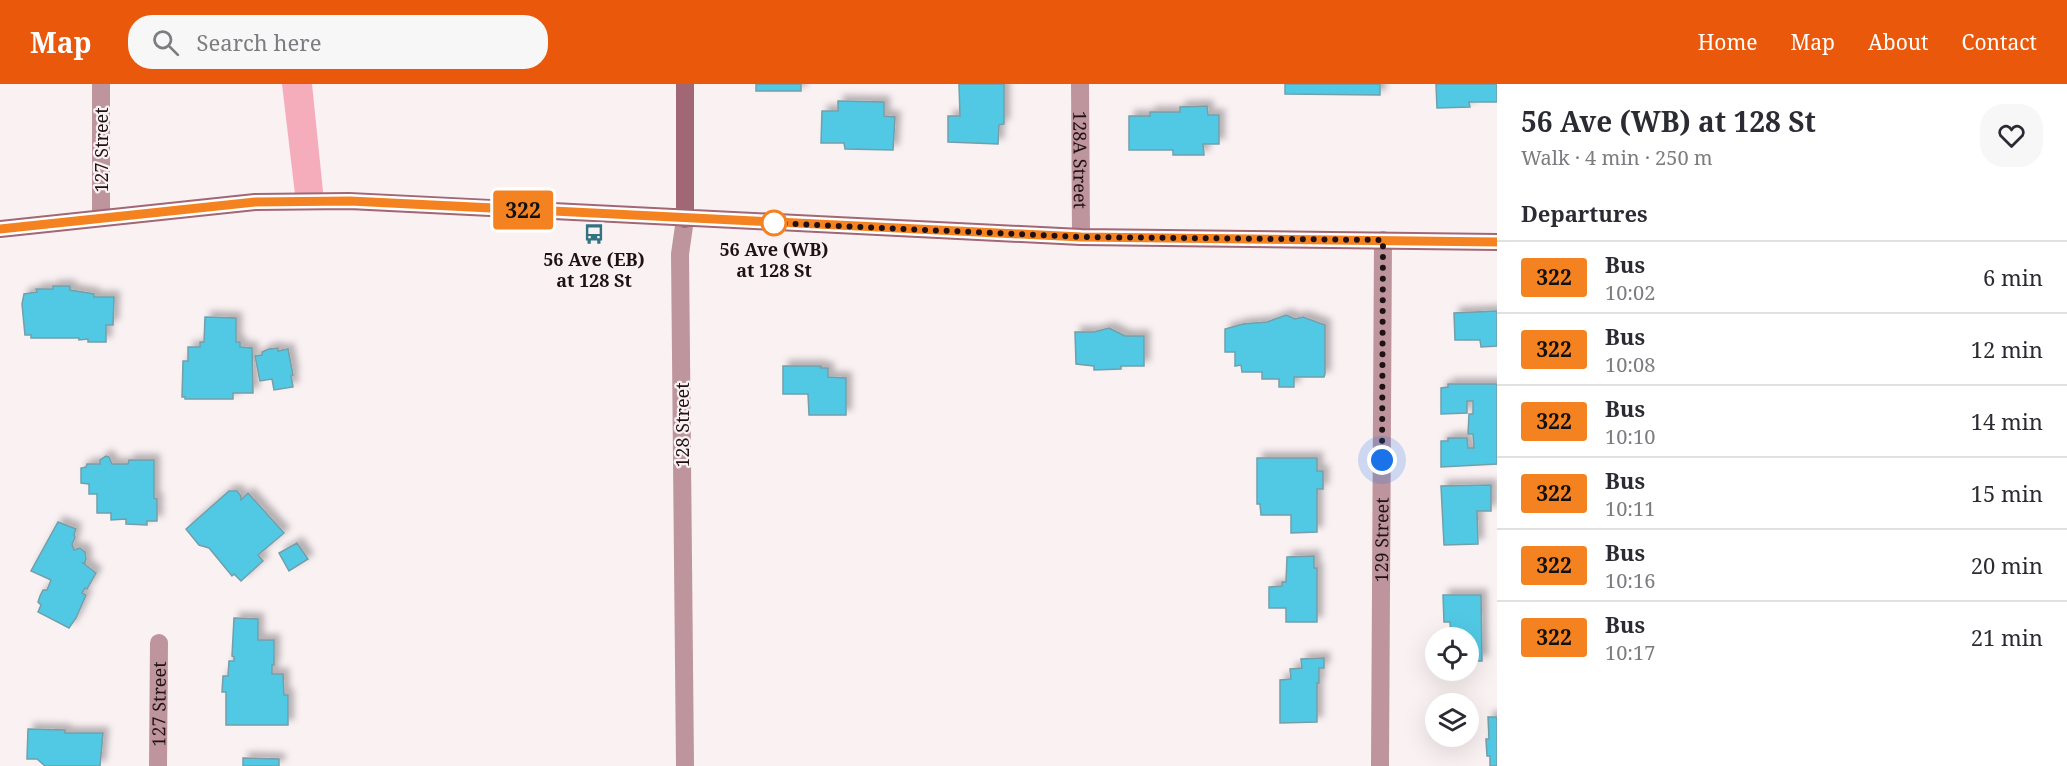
<!DOCTYPE html>
<meta charset="utf-8">
<style>
:root{--surface:#fff;--page:#f7f7f7;--text:#2b2b33;--muted:#7c7c81;--line:#e1e1e2;--accent:#ea580c}
body{margin:0;font-family:"Noto Serif",serif;background:var(--page);color:var(--text);height:100vh;display:flex;flex-direction:column;font-size:22px;white-space:nowrap}
*{box-sizing:border-box;margin:0}
p{font-size:20px;color:var(--muted)}
.icon{flex:none;width:33px;height:33px;fill:none;stroke:currentColor;stroke-width:2;stroke-linecap:round;stroke-linejoin:round}
.map{position:relative;flex:1;overflow:hidden}
.details{display:flex;flex-direction:column;background:var(--surface);width:570px}
.details>*{flex:none}
.badge{padding:0 12px;border-radius:4px;font-size:21px;line-height:39px}
.controls{position:absolute;left:1425px;top:543px;display:grid;gap:12px}
.controls a{display:grid;place-items:center;width:54px;height:54px;border-radius:50%;background:var(--surface);box-shadow:0 6px 24px #0002;font-size:30px}
.you{position:absolute;width:30px;height:30px;margin:-15px;border:4px solid #fff;border-radius:50%;background:#1a73e8;box-shadow:0 0 0 9px #1a73e833}
.map>.badge{position:absolute;translate:-50% -50%;box-shadow:0 0 0 3px #fff}
h2{padding:0 24px;font-size:22px;line-height:54px}
.round{display:grid;place-items:center;flex:none;width:63px;height:63px;border-radius:24px;background:var(--page)}
.headline{display:flex;align-items:center;justify-content:space-between;height:102px;padding:0 24px}
h1{font-size:28px;font-weight:700;line-height:45px}
ul{padding:0;list-style:none}
li{display:flex;align-items:center;gap:18px;height:72px;padding:0 24px;border-top:2px solid var(--line)}
li div{flex:1}
li b{display:block;font-size:22px}
li em{font-style:normal}
li .badge{min-width:66px;font-weight:700;text-align:center}
header{display:flex;align-items:center;gap:36px;box-sizing:border-box;height:84px;padding:0 30px;background:var(--accent);color:#fff}
header strong{font-size:28px}
nav{display:flex;gap:33px;margin-inline-start:auto;font-size:21px}
.search{width:420px;height:54px;background:var(--page);display:flex;align-items:center;gap:15px;box-sizing:border-box;padding:0 21px;border-radius:24px;color:var(--muted);font-size:22px}
main{display:flex;flex:1;min-height:0}
.map>svg:first-child{display:block}
</style>
<header>
<strong>Map</strong>
<div class="search"><svg class="icon" aria-label="search" viewBox="0 0 24 24"><circle cx="10" cy="10" r="6"/><path d="M15 15l6 6"/></svg>Search here</div>
<nav><a>Home</a><a>Map</a><a>About</a><a>Contact</a></nav>
</header>
<main>
<div class="map">
<svg width="1497" height="682" viewBox="0 0 1497 682">
<defs>
<filter id="shadow"><feDropShadow dx="5.5" dy="-5.5" stdDeviation="3" flood-color="#0004"/></filter>
</defs>
<rect width="100%" height="100%" fill="#faf1f3"/>
<path fill="#f5adbc" d="M282,0H312L324,117L296,119Z"/>
<path fill="#51c9e4" stroke="#749ea8" stroke-width="1.5" filter="url(#shadow)" d="M756,0H801V7H756Z
M959,0H1004V40L999,41L998,60L948,58V32H960Z
M1285,0H1380V11L1285,10Z
M1436,0H1497V18H1469L1470,23L1437,24Z
M838,17L884,18V32L895,33L893,66L845,65L844,59H821L822,27H838Z
M1207,22L1208,31H1219V60H1203L1204,71H1173V66H1129V32H1150V28H1180V23Z
M53,202H70V206L94,210V213H114L113,241H106V258H88V255L79,256V254H31V251H25L22,220L24,210L37,208L36,205H53Z
M1497,227V262L1481,263L1480,256H1455L1454,229Z
M1286,231L1295,235L1303,233L1325,241V290L1324,293H1294V303H1279V295H1262V288H1242L1241,281L1235,282V268H1225V245L1243,240L1267,238Z
M205,233L236,234V258H240V263L252,264L253,309H233V315H185V313H182L183,277H188V263H200V258H204Z
M1109,244L1125,252H1144V282H1121V285L1094,286V282L1076,280L1075,248H1094Z
M278,264V267L288,265L293,291L291,292L293,303L274,306L272,295L260,297L255,272L262,271V268L269,265Z
M783,282H821V284H828V293L846,294V331H809L808,310H783Z
M1448,300H1497V380L1441,383V357H1448V354H1467L1468,364H1474L1473,350H1468L1469,330H1473V317H1467V329L1441,330V304L1448,303Z
M106,372L109,373L112,380H128L129,376H154V414L157,415V437H147V441L126,440V435L111,436V429H97V410H89V400L81,399V384L86,383L87,380H100V376Z
M1257,374H1317V387H1323V405H1317V448L1291,449V431H1261L1260,420H1257Z
M1491,401V427H1477L1478,460L1444,461L1441,402Z
M229,407H237L241,412V416L248,409L284,449L258,471L263,477L241,497L234,490L232,492L209,464L199,461L186,445Z
M58,438L76,445L74,450L75,454L72,460L74,466L80,464L85,468L86,475L85,479H83L96,489L87,505L85,504L82,509L86,511L76,534L69,544L38,528L41,521L38,518L40,512L43,506H47L51,496L31,487Z
M297,459L308,475L289,487L279,469Z
M1314,472V484H1317V538H1286V524H1269V503L1282,502V498H1286L1287,473Z
M1443,511H1481L1482,577H1468V554H1451L1450,538H1444Z
M234,534L258,535V556H274V581H272V590H283L284,611H288V641H226V608H222L223,592H228L229,577H234V573L232,572Z
M1324,574V584H1319V599H1317V638L1280,639V596L1291,595L1290,585L1302,584L1301,575Z
M1488,633H1497V682H1490V672H1487L1486,655H1489Z
M28,645L65,646V649H103L100,682H45L37,675H27Z
M243,674L279,675V682H243Z"/>
<g fill="none" stroke-linecap="round" stroke-linejoin="round">
<g stroke="#be959d" stroke-width="18">
<path d="M101,0V133"/>
<path id="s1" d="M1080,0L1081,153"/>
<path id="s2" d="M158,682L159,559"/>
<path d="M685,682L680,170L685,135"/>
<path id="s3" d="M1380,682L1383,156"/>
</g>
<path stroke="#a16774" stroke-width="18" d="M685,135V0
M0,145L255,118L349,117L1081,153L1497,158"/>
</g>
<g fill="none" stroke-linecap="round" stroke-linejoin="round">
<g stroke="#fff" stroke-width="14">
<path id="line" d="M0,145L255,118L350,117L1081,153L1497,158"/>
</g>
<use href="#line" stroke="#f58220" stroke-width="9"/>
<path stroke="#1f1114" stroke-width="6" stroke-dasharray="0 10.8" d="M774,139L1081,153L1383,156L1382,376"/>
</g>
<defs>
<g id="bus-bare" transform="scale(1.62)"><path d="M-5-6H5V4H4V6H2V4H-2V6H-4V4H-5ZM-3.5-4V0h7V-4ZM-3.5 1.2v1.5H-2V1.2ZM2 1.2v1.5H3.5V1.2Z" fill="#307484" stroke="#faf1f3" stroke-width="2.5" paint-order="stroke"/></g>
</defs>
<g fill-rule="evenodd">
<use href="#bus-bare" x="594" y="150"/>
</g>
<circle fill="#fff" stroke="#f58220" stroke-width="3" cx="774" cy="139" r="12"/>
<g text-anchor="middle" dominant-baseline="central" stroke-width="4.5" stroke-linejoin="round" paint-order="stroke">
<g font-size="18" fill="#1f1114" stroke="#faf1f3">
<text transform="translate(101 66) rotate(-90)">127 Street</text>
<text stroke="none"><textPath href="#s1" startOffset="76">128A Street</textPath></text>
<text transform="translate(682 341) rotate(-90)">128 Street</text>
<text stroke="none"><textPath href="#s3" startOffset="226">129 Street</textPath></text>
<text stroke="none"><textPath href="#s2" startOffset="62">127 Street</textPath></text>
</g>
<g font-size="18" font-weight="bold" fill="#1f1114" stroke="#faf1f3">
<text x="774" y="165">56 Ave (WB)<tspan x="774" dy="21">at 128 St</tspan></text>
</g>
<g font-size="18" font-weight="bold" fill="#1f1114" stroke="#faf1f3">
<text x="594" y="175">56 Ave (EB)<tspan x="594" dy="21">at 128 St</tspan></text>
</g>
</g>
</svg>
<div class="controls">
<a><svg class="icon" aria-label="locate" viewBox="0 0 24 24"><circle cx="12" cy="12" r="6"/><path d="M12 2v4M12 18v4M2 12h4M18 12h4"/></svg></a>
<a><svg class="icon" aria-label="layers" viewBox="0 0 24 24"><path d="M12 4l9 5-9 5-9-5zM3 14l9 5 9-5"/></svg></a>
</div>
<div class="you" style="left:1382px;top:376px"></div>
<b class="badge" style="left:523px;top:126px;background:#f58220;color:#111">322</b>
</div>
<section class="details">
<div class="headline"><div><h1>56 Ave (WB) at 128 St</h1><p>Walk · 4 min · 250 m</p></div><a class="round"><svg class="icon" aria-label="heart" viewBox="0 0 24 24"><path d="M12 20l-8-8c-3-5 5-10 8-4 3-6 11-1 8 4z"/></svg></a></div>
<h2>Departures</h2>
<ul>
<li><span class="badge" style="background:#f58220;color:#111">322</span><div><b>Bus</b><p>10:02</p></div><em>6 min</em></li>
<li><span class="badge" style="background:#f58220;color:#111">322</span><div><b>Bus</b><p>10:08</p></div><em>12 min</em></li>
<li><span class="badge" style="background:#f58220;color:#111">322</span><div><b>Bus</b><p>10:10</p></div><em>14 min</em></li>
<li><span class="badge" style="background:#f58220;color:#111">322</span><div><b>Bus</b><p>10:11</p></div><em>15 min</em></li>
<li><span class="badge" style="background:#f58220;color:#111">322</span><div><b>Bus</b><p>10:16</p></div><em>20 min</em></li>
<li><span class="badge" style="background:#f58220;color:#111">322</span><div><b>Bus</b><p>10:17</p></div><em>21 min</em></li>
</ul>
</section>
</main>
